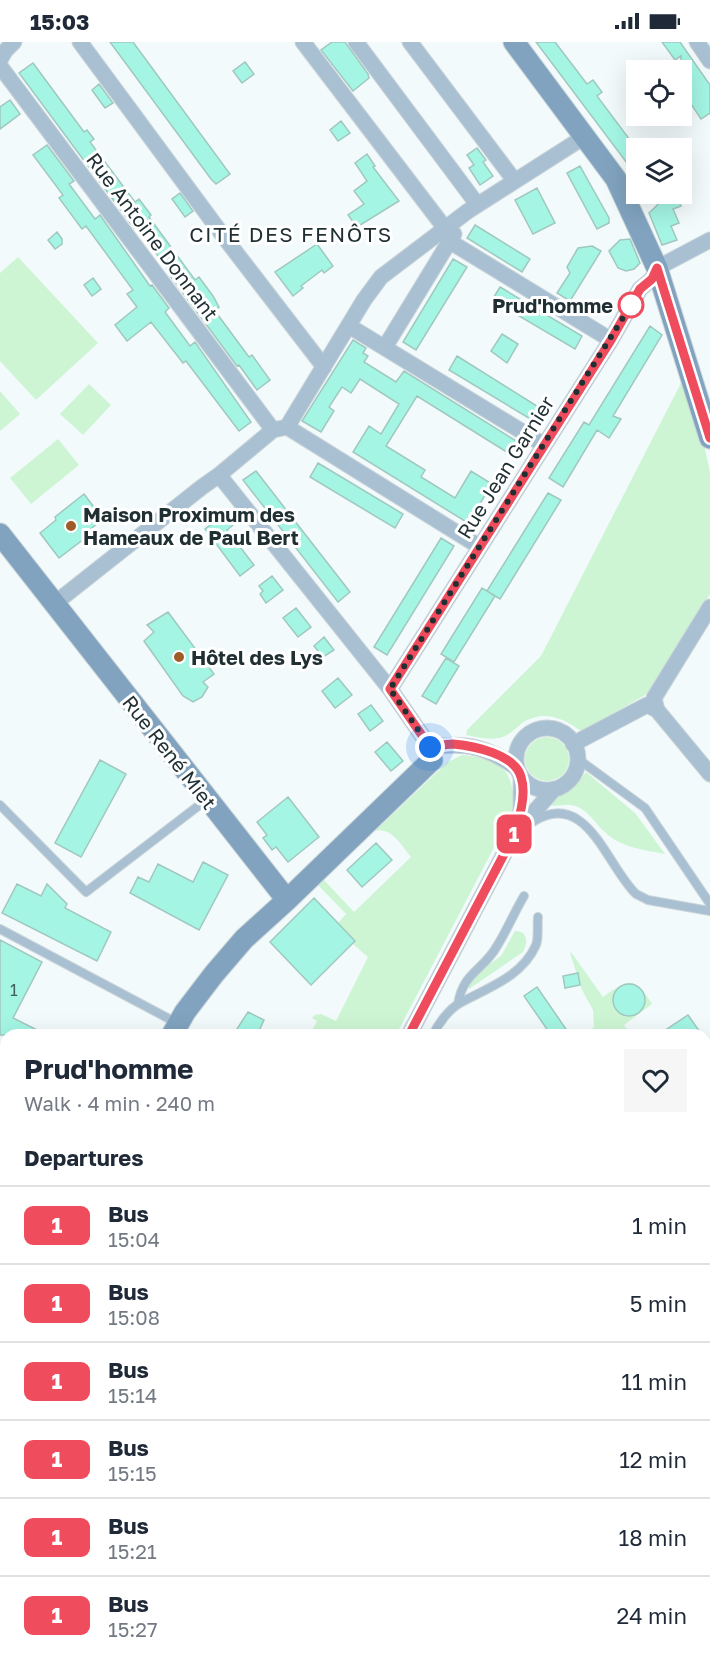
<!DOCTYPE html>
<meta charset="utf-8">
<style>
:root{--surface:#fff;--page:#f6f6f7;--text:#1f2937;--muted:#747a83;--line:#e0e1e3}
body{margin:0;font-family:"Golos Text",sans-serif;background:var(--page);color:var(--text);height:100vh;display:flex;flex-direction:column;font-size:22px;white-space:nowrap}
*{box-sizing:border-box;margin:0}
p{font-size:20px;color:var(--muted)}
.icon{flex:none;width:33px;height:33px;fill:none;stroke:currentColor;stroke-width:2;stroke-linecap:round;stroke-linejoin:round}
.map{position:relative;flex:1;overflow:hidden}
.sheet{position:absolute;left:0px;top:987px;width:711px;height:636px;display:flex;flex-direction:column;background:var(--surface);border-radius:18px 18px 0 0;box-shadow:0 6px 24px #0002}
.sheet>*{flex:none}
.badge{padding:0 12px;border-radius:9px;font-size:21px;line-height:39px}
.fabs{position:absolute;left:626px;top:18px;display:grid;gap:12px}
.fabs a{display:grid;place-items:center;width:66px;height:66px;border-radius:0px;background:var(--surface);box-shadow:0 6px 24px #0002;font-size:30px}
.you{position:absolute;width:30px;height:30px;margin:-15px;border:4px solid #fff;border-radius:50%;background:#1a73e8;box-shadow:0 0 0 9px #1a73e833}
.map>.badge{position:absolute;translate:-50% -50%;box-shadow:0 0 0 3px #fff}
h2{padding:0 24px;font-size:22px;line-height:54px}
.round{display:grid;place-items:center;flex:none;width:63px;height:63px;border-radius:0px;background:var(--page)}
.summary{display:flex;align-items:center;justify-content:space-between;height:102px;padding:0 24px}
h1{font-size:28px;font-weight:700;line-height:45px}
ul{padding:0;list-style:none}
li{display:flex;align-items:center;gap:18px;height:78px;padding:0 24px;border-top:2px solid var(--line)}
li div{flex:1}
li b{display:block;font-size:22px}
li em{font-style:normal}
li .badge{min-width:66px;font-weight:700;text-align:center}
.status{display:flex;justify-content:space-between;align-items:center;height:42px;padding:0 30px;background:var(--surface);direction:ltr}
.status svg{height:16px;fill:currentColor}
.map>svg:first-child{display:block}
</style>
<div class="status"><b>15:03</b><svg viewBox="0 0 49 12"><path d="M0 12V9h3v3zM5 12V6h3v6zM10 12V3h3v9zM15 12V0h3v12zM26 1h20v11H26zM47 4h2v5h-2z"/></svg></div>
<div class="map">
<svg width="710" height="1623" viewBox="0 0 710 1623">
<rect width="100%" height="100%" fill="#f2fafc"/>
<path fill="#cdf5d3" d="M18,215L98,301L36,358L0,319V231Z
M682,339L685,341L699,398L703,399L710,430V552L650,650L582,690C564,676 543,667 522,681C515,687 508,694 499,696C488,698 476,695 466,693L467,688L541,614Z
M89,342L111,363L83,393L60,372Z
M0,349L20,372L0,389Z
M58,397L79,423L31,462L10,436Z
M525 717a22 22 0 1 1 44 0a22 22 0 1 1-44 0Z
M462,713C500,716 514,727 514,767L396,993H310L317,979L312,976L315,973L321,972L336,979L368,915L353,902L355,899L338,881L346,872L317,842L323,837L354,870L411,815C402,804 391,784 375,789L448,720Z
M586,730L635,771L665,812C645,808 623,806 607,792C597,784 591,772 580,766C567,759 559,766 548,763L556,755L574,746Z
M515,889C528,889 528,900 523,910L469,947L468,944L477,931L501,914Z
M571,910L603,955C629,937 634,933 652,962L624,983L630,992L586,993L594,985L593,968L582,948L570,911Z
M0,1119L6,1122V1182L0,1178Z
M16,1617H62V1623H13Z"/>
<path fill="#a4f5e4" stroke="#a0c8bf" stroke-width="1.5" d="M110,0H133L230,132L216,142L211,137Z
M332,0H345L368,32L369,36L353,49L321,8Z
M536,0H555L587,42L593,38L602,50L597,54L636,106V133Z
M662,0H680L710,43V71L701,77L681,47V14L675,18Z
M245,20L254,32L242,41L233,29Z
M33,21L84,90L87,88L94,97L90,100L135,160L139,157L151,173L149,175L195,238L199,235L213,254L219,265L215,269L249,315L252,313L270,338L257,348L239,323L237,324L168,231L170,230L136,184L134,186L19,31Z
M99,42L113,61L105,66L92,48Z
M10,58L20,72L0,87V65Z
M341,79L350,91L338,99L330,88Z
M47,103L74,139L69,142L95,177L100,173L150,244L152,243L169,266L165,270L190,304L195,300L251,380L239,389L186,319L183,321L151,280L127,299L115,283L137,265L127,252L133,248L86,184L82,187L59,156L63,153L33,113Z
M477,106L486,118L483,120L493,134L480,143L469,126L474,123L467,113Z
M367,112L375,124L373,125L399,159L357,185L348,173L364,162L354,149L367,139L355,121Z
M580,124L609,176V181L597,187L567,131Z
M537,146L555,181L533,192L515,158Z
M180,151L193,169L185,175L172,157Z
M669,152H675L681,164L673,167L679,181L671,184L677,198L662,203L649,171Z
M475,183L530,217L522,230L467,196Z
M57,190L62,197V202L55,207L48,198Z
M630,197L640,221L634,227L626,229L618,226L609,209L620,198Z
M317,202L333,224L324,231L322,228L301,244L303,246L293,254L275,230Z
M592,204L601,209L570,259L557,251L570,231L567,225L578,206Z
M453,217L467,225L416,308L403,300Z
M93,236L101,247L92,254L84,243Z
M500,245L582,294L575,307L492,258Z
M650,284L662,293L613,374L621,377L609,396L597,388L563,445L549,436L584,380L589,383Z
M502,292L518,302L507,321L491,309Z
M353,298L366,306L363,311L368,314L364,320L396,340L404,329L518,400L510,412L417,354L386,404L425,428L421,435L455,456L471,429L492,442L468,481L353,410L369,384L381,392L399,362L360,337L351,351L342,345L329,365L334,369L321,390L302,379Z
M457,314L540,366L532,378L449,328Z
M318,421L403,472L395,486L310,435Z
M256,429L350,550L338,560L243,438Z
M548,451L561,458L500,557L487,549L495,554L454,620L441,612L482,546L487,549Z
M84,452L103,477L87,490L89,493L59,516L40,491L56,478L55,475Z
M230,469L238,479L227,488L254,523L240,534L205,487Z
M441,496L454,504L387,613L374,605Z
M272,534L283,548L266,561L260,552L263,549L259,544Z
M296,566L311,585L298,595L283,576Z
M168,570L214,632L203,640L208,645L202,655L193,660L183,654L144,599L154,590L147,583Z
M324,595L334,608L323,615L314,604Z
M446,616L459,624L436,662L422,654Z
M338,636L352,653L335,666L322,649Z
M371,663L383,679L370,689L358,672Z
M387,700L403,719L391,729L375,710Z
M100,718L126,732L81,815L55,801Z
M288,755L319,795L288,820L276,805L272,808L263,796L267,793L257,780Z
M376,801L392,818L362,845L347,828Z
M203,820L228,833L199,888L130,851L138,835L149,840L158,822L193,840Z
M17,842L41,854L47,842L67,862L65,866L111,890L97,919L2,871Z
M314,856L355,899L311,943L270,900Z
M0,898L42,920L13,976L47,993H0Z
M578,931L580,943L565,946L563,934Z
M613 958a16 16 0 1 1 32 0a16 16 0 1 1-32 0Z
M537,945L570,993H551L524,954Z
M248,970L264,978L259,989L266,993H233Z
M688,973L702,993H658Z"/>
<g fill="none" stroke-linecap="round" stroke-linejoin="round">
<g stroke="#ccd5d8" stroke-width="10">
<path id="lane" d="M578,717L645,766L710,862
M0,763L86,850L206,758
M531,781C586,744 606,823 636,852L648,858L710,869
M0,887L177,981
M458,962C463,930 484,928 497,904C507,888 514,871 524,854
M433,993C438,982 449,967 460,961C487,946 522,935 536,903C539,895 537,884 538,875
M232,1617L236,1623
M294,1623L303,1617"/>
</g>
<g stroke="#ccd5d8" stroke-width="17">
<path id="street" d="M80,0L224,195L324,325
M303,0L444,185
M356,0L477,162
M410,0L514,138
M697,0L710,19
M0,18L5,9L14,0
M0,24L273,388
M449,199L611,298
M349,284L544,403
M385,305L454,192
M287,385L364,258L381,235L468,169L584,95
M219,433L390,647L430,705C467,700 487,705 517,726
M54,562L202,445L219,433L273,388L287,385L480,505
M710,565L654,656L657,668L710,732
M390,647L611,298L640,247L652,237L657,226L710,198
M516 717a31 31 0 1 1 62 0a31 31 0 1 1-62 0Z
M573,702L647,663L657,668
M517,790L554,747
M409,993L513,795L521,768V735
M0,1193L6,1199
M72,1623V1617"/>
</g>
<g stroke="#ccd5d8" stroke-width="23">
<path id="secondary" d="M514,0L616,137L657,226L710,396
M0,492L287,858
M172,993L185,970L214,932L244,897L287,858L432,718L430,705
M0,1090L6,1092
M0,1109L6,1112
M705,1531L710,1528
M512,1623L524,1619L541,1623
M549,1623L568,1617"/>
</g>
<use href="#lane" stroke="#a9c0d3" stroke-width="8"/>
<use href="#street" stroke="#a9c0d3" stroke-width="15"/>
<use href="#secondary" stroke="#81a3bf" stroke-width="21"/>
</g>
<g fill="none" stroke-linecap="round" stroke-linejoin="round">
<g stroke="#fff" stroke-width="14">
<path id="line" d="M409,993L513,795C519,777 527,753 521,735C515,712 474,704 453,702C446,702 438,704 430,705L390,647L611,298L640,247L652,237L657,226L710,396"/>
</g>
<use href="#line" stroke="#ef4d5e" stroke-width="9"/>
<path stroke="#1f2f32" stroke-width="6" stroke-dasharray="0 10.8" d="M430,705L390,647L631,263"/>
</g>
<circle fill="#fff" stroke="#ef4d5e" stroke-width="3" cx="631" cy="263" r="12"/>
<g fill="#9e5c29" stroke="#fff" stroke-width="2">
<circle cx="71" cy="484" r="6"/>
<circle cx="179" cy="615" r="6"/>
</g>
<g text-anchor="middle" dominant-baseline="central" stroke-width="6" stroke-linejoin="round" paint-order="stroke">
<g font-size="16" fill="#40605e">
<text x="14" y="948">1</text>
</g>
<g font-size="20" fill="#1f2f32" stroke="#fff">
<text transform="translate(153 194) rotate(53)">Rue Antoine Donnant</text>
<text transform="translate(505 425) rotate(-58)">Rue Jean Garnier</text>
<text transform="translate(170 710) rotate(52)">Rue René Miet</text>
</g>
<g font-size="20" font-weight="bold" fill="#1f2f32" stroke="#fff" text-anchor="end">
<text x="613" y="263">Prud'homme</text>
</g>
<g font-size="20" font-weight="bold" fill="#1f2f32" stroke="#fff" text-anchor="start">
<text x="83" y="472">Maison Proximum des<tspan x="83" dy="23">Hameaux de Paul Bert</tspan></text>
<text x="191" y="615">Hôtel des Lys</text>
</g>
<g font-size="21" letter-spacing="1.5" fill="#1f2f32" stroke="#fff">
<text x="291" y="192">CITÉ DES FENÔTS</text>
</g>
</g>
</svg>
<div class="fabs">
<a><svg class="icon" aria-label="locate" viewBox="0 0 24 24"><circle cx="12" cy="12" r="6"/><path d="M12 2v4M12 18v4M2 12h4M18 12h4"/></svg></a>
<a><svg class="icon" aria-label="layers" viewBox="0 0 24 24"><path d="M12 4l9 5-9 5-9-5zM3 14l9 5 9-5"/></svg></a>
</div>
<div class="you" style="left:430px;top:705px"></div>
<b class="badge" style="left:514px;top:792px;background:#ef4d5e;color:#fff">1</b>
<section class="sheet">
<div class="summary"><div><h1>Prud'homme</h1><p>Walk · 4 min · 240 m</p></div><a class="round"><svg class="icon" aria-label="heart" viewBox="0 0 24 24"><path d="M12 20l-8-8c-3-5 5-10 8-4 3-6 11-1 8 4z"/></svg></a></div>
<h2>Departures</h2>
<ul>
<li><span class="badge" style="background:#ef4d5e;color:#fff">1</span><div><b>Bus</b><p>15:04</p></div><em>1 min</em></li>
<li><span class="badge" style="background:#ef4d5e;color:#fff">1</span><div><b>Bus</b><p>15:08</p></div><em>5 min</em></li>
<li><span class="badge" style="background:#ef4d5e;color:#fff">1</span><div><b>Bus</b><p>15:14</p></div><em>11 min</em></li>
<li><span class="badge" style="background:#ef4d5e;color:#fff">1</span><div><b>Bus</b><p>15:15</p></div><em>12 min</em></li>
<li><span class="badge" style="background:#ef4d5e;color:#fff">1</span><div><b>Bus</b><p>15:21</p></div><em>18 min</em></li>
<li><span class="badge" style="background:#ef4d5e;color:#fff">1</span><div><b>Bus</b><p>15:27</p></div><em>24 min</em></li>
</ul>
</section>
</div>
